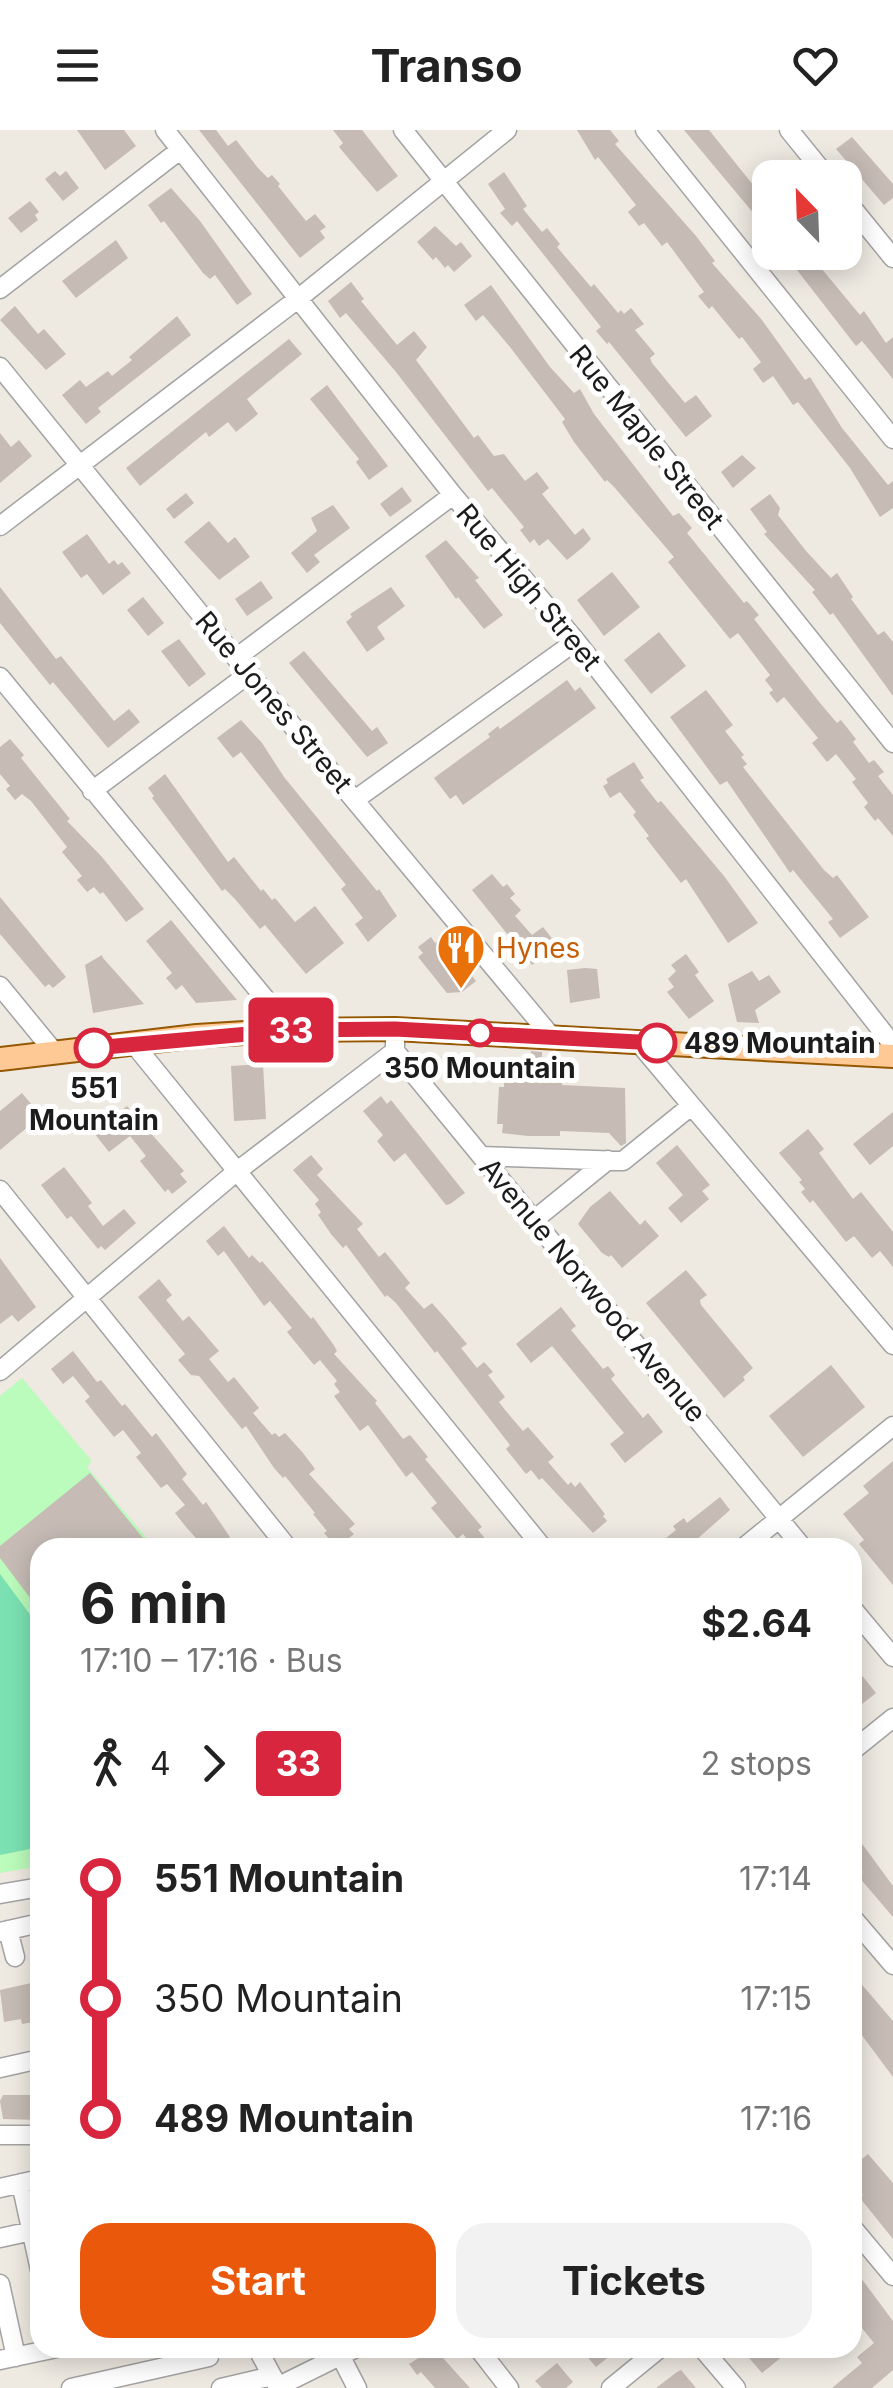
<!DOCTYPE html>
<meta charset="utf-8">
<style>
:root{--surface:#fff;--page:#f2f2f2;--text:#222;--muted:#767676;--accent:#ea580c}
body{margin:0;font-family:Inter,sans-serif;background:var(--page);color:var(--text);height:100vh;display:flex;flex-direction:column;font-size:38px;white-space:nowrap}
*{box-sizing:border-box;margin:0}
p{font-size:32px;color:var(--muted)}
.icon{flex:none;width:55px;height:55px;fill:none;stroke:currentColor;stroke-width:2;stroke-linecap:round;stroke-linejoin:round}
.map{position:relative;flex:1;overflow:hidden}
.side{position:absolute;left:30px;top:1408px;width:832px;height:820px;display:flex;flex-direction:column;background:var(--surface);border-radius:30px;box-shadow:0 5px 25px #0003}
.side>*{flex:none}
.badge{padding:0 20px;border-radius:8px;font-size:35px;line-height:65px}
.needle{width:65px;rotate:337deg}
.controls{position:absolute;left:752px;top:30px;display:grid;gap:20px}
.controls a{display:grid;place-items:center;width:110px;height:110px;border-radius:20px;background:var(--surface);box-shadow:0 5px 25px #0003;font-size:50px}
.map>.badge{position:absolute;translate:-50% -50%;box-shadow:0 0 0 5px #fff}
.legs{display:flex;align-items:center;gap:15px;height:110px;padding:0 50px;font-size:32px}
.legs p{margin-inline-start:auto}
.overview{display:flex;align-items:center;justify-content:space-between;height:170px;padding:0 50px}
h1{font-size:55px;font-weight:700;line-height:75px}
.cta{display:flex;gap:20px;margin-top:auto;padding:20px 50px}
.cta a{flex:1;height:115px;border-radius:30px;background:var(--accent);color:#fff;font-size:40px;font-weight:700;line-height:115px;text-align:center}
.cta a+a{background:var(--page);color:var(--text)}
ul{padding:0 50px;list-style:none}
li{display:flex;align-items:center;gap:35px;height:120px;font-size:38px}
li i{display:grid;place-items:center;width:15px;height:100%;margin:0 12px;background:currentColor}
li i::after{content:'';width:25px;height:25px;margin:-12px;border:8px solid;border-radius:50%;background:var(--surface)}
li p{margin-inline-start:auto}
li:first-child i{background:linear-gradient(#0000 50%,currentColor 0)}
li:last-child i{background:linear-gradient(currentColor 50%,#0000 0)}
header{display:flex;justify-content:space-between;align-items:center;height:130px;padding:0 50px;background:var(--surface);font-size:45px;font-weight:700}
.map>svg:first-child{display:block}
</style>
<header><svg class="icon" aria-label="menu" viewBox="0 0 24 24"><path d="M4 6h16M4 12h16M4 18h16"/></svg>Transo<svg class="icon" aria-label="heart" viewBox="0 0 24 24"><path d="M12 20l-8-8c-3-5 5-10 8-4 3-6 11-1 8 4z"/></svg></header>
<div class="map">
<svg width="893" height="2258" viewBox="0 0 893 2258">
<rect width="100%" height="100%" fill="#eee9e1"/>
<path fill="#bbfbbb" d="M22,1248L92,1331L87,1337L154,1417L40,1418V1736L0,1743V1266Z"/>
<path fill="#7be1b2" d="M0,1444L40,1498V1717L0,1725Z"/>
<path fill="#c6bbb5" d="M77,0H124L136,16L105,40Z
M199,0H216L228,16L236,10L258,38L268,48L272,45L280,54L278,56L306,91L315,84L326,97L320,101L325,108L300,128Z
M333,0H362L398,46L377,62L339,17L343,13Z
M577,0H610L619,11L615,14L696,106L715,131L712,133L762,190L805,250L810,247L842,298L888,355L893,351V378L880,387L850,338L798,272L793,275L773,246L763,253L753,239L761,232L742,207L739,209L712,176L709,179L698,166L704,162L667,112L662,116L644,93L639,96L628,82L636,75L598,27L595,30Z
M684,0H709L770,76V103Z
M852,7L893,54V68L884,75L836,19Z
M55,41L60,46L66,41L79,58L63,71L45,49Z
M504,42L527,76L523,79L542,102L547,98L560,114L557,117L591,157L594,154L618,183L621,180L624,184L631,178L644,194L635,200L655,224L650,228L652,233L685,273L696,265L712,286L686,307L609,212L607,214L596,201L601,197L517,91L512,96L500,83L505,79L488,54Z
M171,58L200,91L252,164L237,175L215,145L210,149L203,143L164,91L161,93L148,75Z
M30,71L39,82L35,85L38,90L21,103L8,88Z
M435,96L456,116L461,112L472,126L454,142L448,135L445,138L436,127L433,130L417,112Z
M116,110L128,128L76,168L62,151Z
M783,122H816L825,135L821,138L860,185L864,181L886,213L893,207V249L862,211L856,216Z
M351,152L364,169L361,171L397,215L414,201L427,217L416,230L474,308L478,305L494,326L504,324L525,351L537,342L549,358L542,364L575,405L583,398L591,409L583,417L567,430L548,409L539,416L534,409L530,413L520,400L524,397L492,358L488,361L396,242L346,183L340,188L328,171Z
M491,155L550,237L574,263L580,259L594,284L673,386L679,383L692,398L687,403L744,473L747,471L759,485L754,489L820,573L837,593L841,590L856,609L853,612L869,633L874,630L884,642L878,646L893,665V706L878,688L875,691L864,677L868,673L852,652L856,649L836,624L827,632L812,613L818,608L784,567L777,573L769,563L773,560L765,550L770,545L738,503L730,509L668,432L674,427L615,358L607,350L605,352L574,312L562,292L565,289L510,217L483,185L476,191L464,175Z
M15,176L38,204L44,199L66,224L46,240L0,190Z
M177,186L191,205L98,278L101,282L86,294L62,265L80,250L86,257L108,241L112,246L132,230L129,227Z
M289,209L302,224L247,269L258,284L236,302L228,292L209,307L206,302L140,356L126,338Z
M327,255L388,336L369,350L356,332L359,329L310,269Z
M0,303L11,317L19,310L32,326L0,353Z
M742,325L756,338L733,358L721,342Z
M402,357L412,371L390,387L380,374Z
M186,363L194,373L174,389L166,379Z
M770,364L780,378L778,385L806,421L831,448L837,443L853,467L851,469L878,505L884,501L893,512V566L833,483L830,485L812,462L815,460L764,404L767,402L750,379Z
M333,375L350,398L314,425L320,432L307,443L291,423L317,401L311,388Z
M209,391L228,413L235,407L250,427L219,450L184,412Z
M87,404L109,434L114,430L118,435L122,432L131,443L103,465L87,444L81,448L62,422Z
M446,410L479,448L475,450L503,485L484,499L458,467L456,469L425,426Z
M612,442L640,477L604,506L577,470Z
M261,451L273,468L247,486L235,469Z
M0,457L56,529L61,526L114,591L129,579L140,592L108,618L53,552L50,555L0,493Z
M391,457L405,476L377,497L385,509L367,522L346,492L352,487L350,484Z
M143,467L164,493L148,506L127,480Z
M659,502L686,536L651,564L624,530Z
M179,509L206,544L189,557L161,521Z
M304,521L372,601L377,597L388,613L367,627L289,533Z
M567,550L575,561L580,557L596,578L463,675L456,665L450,669L434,648L490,607L488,604L498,596L500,599Z
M706,560L733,595L725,601L744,625L741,627L747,634L743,637L824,740L833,748L837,745L869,787L840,808L828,792L833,789L793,740L790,743L727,651L720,655L670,587Z
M241,590L262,613L284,647L377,761L379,759L397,786L368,812L355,794L363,788L341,759L346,755L241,622L233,628L217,608Z
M10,609L24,625L21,628L70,689L67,691L102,727L144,779L126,792L103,762L100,764L94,757L87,762L77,750L82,746L62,722L67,717L31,671L22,664L15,670L6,659L10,656L0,644V617Z
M634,632L644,648L640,650L658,673L661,671L724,746L758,793L728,813L686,749L681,753L646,708L649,706L633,685L636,682L620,662L610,668L603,656L608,653L606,649Z
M165,644L228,732L234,727L261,761L263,759L272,770L275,768L295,792L315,776L344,813L306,844L265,795L260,799L235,769L225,759L222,761L152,668L154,666L148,658Z
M492,744L503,757L507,754L515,764L510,768L521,780L515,786L532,805L543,797L558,816L532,835L472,760Z
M0,767L66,847L53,858L49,854L45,857L0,804Z
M171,790L237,870L196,873L182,855L176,860L166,848L172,843L146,811Z
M431,807L435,813L442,808L476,851L462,862L447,863L418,827L423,823L418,817Z
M686,824L699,842L695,845L714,871L689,889L667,862L674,857L668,849L676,841L671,835Z
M102,825L103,828L144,874L93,883L85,835Z
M585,838L597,839L600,868L570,873L567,840Z
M752,841L759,851L769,845L781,862L755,880L759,893L737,892L728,854Z
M531,921L542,922V951H562V955L625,958L626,1013L621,1016L609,1003L560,1001V1006H528L502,1003L503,994H497L499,957H504V949L529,950Z
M263,934L266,989L234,991L231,936Z
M22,963L41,986L0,1020V981Z
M381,966L387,974L391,970L465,1063L450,1074L446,1075L405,1023L394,1032L377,1011L383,1005L363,981Z
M127,976L184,1041L180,1044L187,1052L172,1064L168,1059L165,1062L140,1031L146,1026L130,1006L109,1022L94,1003Z
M893,982V1016L870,1035L853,1014Z
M808,999L824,1019L819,1023L853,1069L861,1062L893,1102V1137L880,1121L872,1128L854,1106L846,1112L813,1070L810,1073L801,1062L805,1059L799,1052L802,1050L779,1023Z
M677,1015L710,1055L702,1061L709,1069L681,1093L668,1078L683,1065L656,1033Z
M311,1025L323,1039L317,1045L363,1094L357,1099L379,1127L385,1122L410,1153L405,1158L424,1179L432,1173L447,1190L467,1214L461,1218L477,1238L484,1232L493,1242L488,1245L505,1267L499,1272L505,1280L523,1301L528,1297L554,1327L548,1332L568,1355L571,1352L575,1357L580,1352L605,1384L603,1386L607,1391L593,1403L542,1348L539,1350L531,1340L526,1344L506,1319L510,1315L437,1221L435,1223L396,1173L387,1165L385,1167L346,1115L343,1118L331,1104L318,1085L321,1082L315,1074L319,1070L293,1040Z
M64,1037L92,1073L88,1076L103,1096L124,1079L136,1093L105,1120L101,1116L98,1119L71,1086L67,1089L41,1055Z
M610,1061L640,1095L645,1090L659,1106L622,1138L611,1125L609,1127L602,1123L578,1094L590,1077Z
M224,1096L249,1128L252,1125L260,1133L262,1131L311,1189L313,1187L333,1214L337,1221L334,1224L377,1271L375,1273L403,1309L410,1305L428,1327L425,1329L482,1397L478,1400L493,1418H474L463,1404L457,1409L431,1378L437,1373L412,1342L406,1347L368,1295L360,1301L334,1266L340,1262L334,1254L337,1251L320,1230L314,1235L287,1202L292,1198L270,1171L264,1176L224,1121L218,1126L206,1111Z
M0,1128L36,1177L18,1192L12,1185L0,1194Z
M686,1140L707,1165L700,1170L701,1175L753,1238L743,1247L745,1250L724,1268L646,1173Z
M159,1149L172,1165L166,1170L183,1191L189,1186L219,1221L209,1229L228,1252L234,1247L259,1278L253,1283L272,1305L275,1303L279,1307L285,1303L303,1323L315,1339L309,1344L355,1394L349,1399L354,1404L337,1418L324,1403L327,1401L313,1384L315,1383L285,1346L283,1348L274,1338L246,1296L242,1299L199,1246L191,1245L178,1230L185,1224L138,1167Z
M561,1177L576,1196L571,1200L603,1239L608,1236L615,1245L611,1249L643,1288L648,1283L663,1302L625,1333L610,1314L624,1303L552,1216L531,1233L516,1214Z
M73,1221L97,1252L101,1250L122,1276L125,1274L152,1307L156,1303L187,1344L182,1349L203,1375L206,1372L230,1407L219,1418L209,1412L204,1417L186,1397L175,1383L185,1375L167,1354L161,1358L136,1327L141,1323L123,1300L114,1307L85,1271L90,1267L73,1246L63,1254L51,1239Z
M831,1235L865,1277L803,1327L769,1286Z
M893,1331V1455L859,1414L864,1410L843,1384L869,1363L863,1356Z
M90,1343L151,1418H40V1481L0,1428V1416Z
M720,1367L730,1380L687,1418H653L676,1400L673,1396L684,1388L687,1393Z
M860,1543L876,1563L852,1582V1550Z
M852,1700L893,1756V1787L858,1746L863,1742L852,1732Z
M852,1843L893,1891V1947L852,1892Z
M40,1851V1891L22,1894L21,1889L4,1892L0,1860Z
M3,1965H40V1990L3,1989L0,1971Z
M852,2018L862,2029L868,2024L893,2053V2109L860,2068L863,2065L852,2052Z
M852,2136L893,2191V2240L872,2258H832L862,2233L857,2227L874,2213L853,2187L862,2180L852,2168Z
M434,2218L470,2258H435L421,2242L417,2245L409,2234Z
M580,2218H604L611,2225L596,2237Z
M761,2218H793L762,2243L749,2228Z
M557,2233L573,2252L566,2258H542L535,2251Z
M681,2240L696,2258H656L677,2242Z"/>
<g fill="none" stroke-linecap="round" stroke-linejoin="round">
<g stroke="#a3a3a3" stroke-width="21">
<path id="minor" d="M165,0L453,365L576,511L893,915
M403,0L893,613
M645,0L893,309
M789,0L828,48
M845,69L893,128
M0,159L180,20
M0,237L236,528L551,906
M0,396L299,168L507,0
M236,528L453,365
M0,547L291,900
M92,661L250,543
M356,669L576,511
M0,856L55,923
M395,899V921L803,1418
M638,912L893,1215
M133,913L543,1418
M481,1026L623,1031L691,976
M0,1060L288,1418
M534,1090L608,1030
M0,1241L236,1042L395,921
M743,1418L893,1296
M852,1478L893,1527
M852,1621L893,1588
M0,1764L40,1757
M852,1787L893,1835
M8,1800L15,1827
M0,1802L40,1793
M0,1938L40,1929
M0,2005H40
M21,2053L40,2140
M0,2058L40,2049
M852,2097L893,2146
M0,2108L32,2101
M0,2154L16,2227
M257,2218L276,2253
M478,2218L509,2258
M702,2218L736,2258
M340,2225L357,2258
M0,2230L57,2218
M277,2257L356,2218
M71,2258L209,2227L205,2218
M221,2258L272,2246
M611,2258L660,2218"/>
</g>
<g stroke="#945800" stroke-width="26">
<path id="major" d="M0,929L197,906L291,900L395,899L893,926"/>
</g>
<use href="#minor" stroke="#fff" stroke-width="18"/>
<use href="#major" stroke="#ffc995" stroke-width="22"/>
</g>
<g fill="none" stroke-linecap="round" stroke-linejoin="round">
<g stroke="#fff" stroke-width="22">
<path id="line-1" d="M94,918L291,900L395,899L657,913"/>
</g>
<use href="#line-1" stroke="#d7263d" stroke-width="15"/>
</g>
<defs>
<g id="restaurant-pin" transform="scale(2.5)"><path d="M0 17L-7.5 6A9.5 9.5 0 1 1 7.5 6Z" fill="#e8710a" stroke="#fff"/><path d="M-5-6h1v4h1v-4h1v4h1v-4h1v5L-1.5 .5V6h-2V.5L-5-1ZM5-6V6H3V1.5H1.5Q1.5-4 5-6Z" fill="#fff"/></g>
</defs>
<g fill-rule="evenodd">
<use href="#restaurant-pin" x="461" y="818"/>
</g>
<g fill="#fff" stroke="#d7263d" stroke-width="5">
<circle cx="480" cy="903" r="12"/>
<circle cx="657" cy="913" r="18"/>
<circle cx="94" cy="918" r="18"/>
</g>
<g text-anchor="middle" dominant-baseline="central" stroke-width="10" stroke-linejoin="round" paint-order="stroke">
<g font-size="28" fill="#1c1c1c" stroke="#fff">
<text transform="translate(647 307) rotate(51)">Rue Maple Street</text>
<text transform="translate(529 457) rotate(50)">Rue High Street</text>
<text transform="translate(274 572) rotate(50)">Rue Jones Street</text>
<text transform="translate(593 1160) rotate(50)">Avenue Norwood Avenue</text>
</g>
<g font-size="28" fill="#c56008" stroke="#fff" text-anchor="start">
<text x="496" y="818">Hynes</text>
</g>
<g font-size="28" font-weight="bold" fill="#1c1c1c" stroke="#fff">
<text x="684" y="913" text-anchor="start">489 Mountain</text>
<text x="480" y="938">350 Mountain</text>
<text x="94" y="958">551<tspan x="94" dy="32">Mountain</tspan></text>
</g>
</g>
</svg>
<div class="controls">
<a><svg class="needle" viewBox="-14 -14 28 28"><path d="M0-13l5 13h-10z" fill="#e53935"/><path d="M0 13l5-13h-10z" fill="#767676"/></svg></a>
</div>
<b class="badge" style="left:291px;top:900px;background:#d7263d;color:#fff">33</b>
<section class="side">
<div class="overview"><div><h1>6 min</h1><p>17:10 – 17:16 · Bus</p></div><b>$2.64</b></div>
<div class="legs"><svg class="icon" aria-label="walk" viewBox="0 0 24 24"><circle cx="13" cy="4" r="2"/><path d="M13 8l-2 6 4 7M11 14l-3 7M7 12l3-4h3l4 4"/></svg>4<svg class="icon" aria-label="forward" viewBox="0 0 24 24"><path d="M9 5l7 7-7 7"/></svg><b class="badge" style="background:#d7263d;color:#fff">33</b><p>2 stops</p></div>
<ul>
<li><i style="color:#d7263d"></i><b>551 Mountain</b><p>17:14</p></li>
<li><i style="color:#d7263d"></i><span>350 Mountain</span><p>17:15</p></li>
<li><i style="color:#d7263d"></i><b>489 Mountain</b><p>17:16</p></li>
</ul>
<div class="cta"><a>Start</a><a>Tickets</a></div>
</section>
</div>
